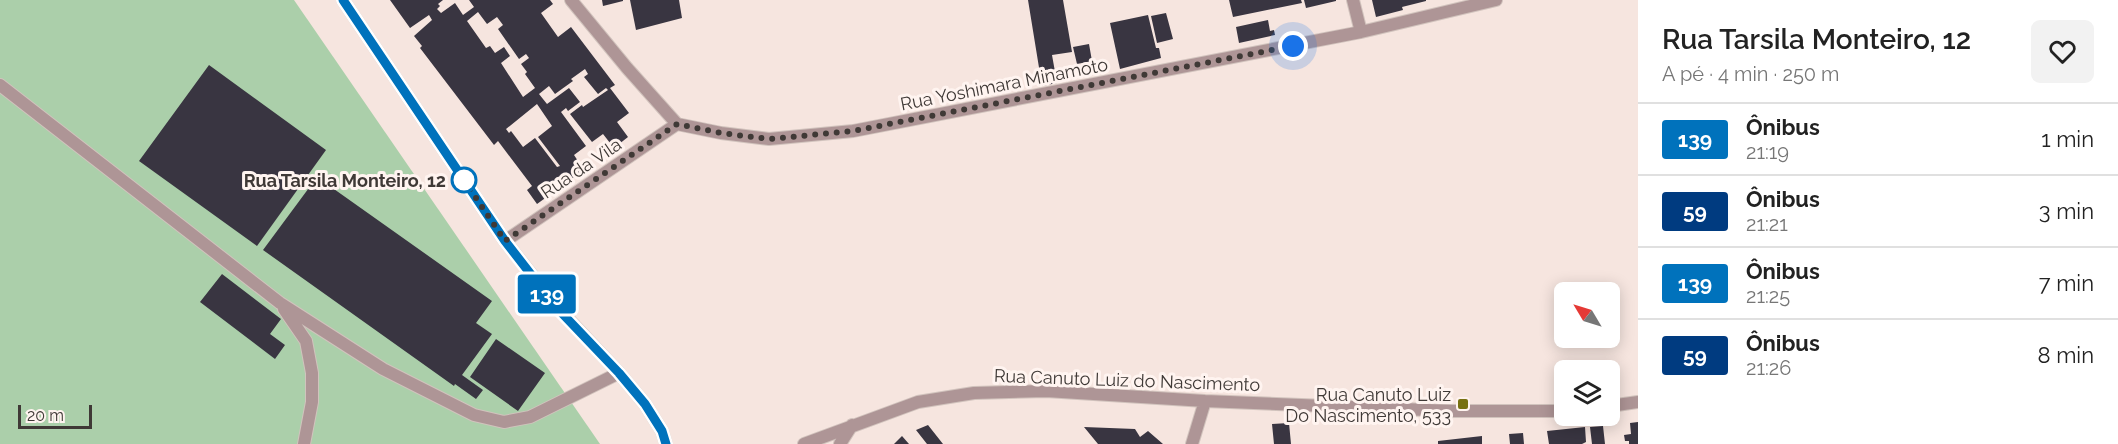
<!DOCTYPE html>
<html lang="pt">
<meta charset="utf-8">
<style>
:root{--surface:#fff;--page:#f2f2f2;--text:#222;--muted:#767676;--line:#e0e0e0}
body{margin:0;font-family:Raleway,sans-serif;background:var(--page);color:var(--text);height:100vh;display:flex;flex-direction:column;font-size:22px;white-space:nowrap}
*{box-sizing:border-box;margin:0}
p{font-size:20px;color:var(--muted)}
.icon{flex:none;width:33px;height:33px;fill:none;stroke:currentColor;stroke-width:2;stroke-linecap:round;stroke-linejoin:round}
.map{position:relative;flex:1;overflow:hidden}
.details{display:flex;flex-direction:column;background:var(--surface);width:480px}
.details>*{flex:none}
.badge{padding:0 12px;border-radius:4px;font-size:21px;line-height:39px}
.needle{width:39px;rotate:308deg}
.fabs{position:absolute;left:1554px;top:282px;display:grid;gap:12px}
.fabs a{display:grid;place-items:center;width:66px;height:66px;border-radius:9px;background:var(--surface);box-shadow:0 3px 15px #0003;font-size:30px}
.scale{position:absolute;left:18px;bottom:15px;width:74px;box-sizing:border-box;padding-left:6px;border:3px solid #3f3936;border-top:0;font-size:16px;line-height:21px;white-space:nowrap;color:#3f3936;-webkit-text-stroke:4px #fff4f0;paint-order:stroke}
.you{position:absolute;width:30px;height:30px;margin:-15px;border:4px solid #fff;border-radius:50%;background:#1a73e8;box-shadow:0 0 0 9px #1a73e833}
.map>.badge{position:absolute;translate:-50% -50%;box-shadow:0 0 0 3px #fff}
.round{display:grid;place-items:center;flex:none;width:63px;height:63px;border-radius:9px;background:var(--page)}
.head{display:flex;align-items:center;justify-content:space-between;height:102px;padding:0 24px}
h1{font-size:28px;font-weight:600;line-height:45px}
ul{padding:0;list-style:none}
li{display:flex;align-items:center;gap:18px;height:72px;padding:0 24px;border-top:2px solid var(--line)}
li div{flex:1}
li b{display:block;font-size:22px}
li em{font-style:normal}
li .badge{min-width:66px;font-weight:700;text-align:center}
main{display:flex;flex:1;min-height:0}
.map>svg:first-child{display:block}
</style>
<main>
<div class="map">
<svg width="1638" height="444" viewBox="0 0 1638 444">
<rect width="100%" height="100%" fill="#f6e5df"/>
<path fill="#abcfaa" d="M0,0H294L600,444H0Z"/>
<path fill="#393541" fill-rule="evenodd" d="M390,0H443L438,4L440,6L437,9L441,13L455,3L463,15L474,7L469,0H550L553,4L541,13L558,37L571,27L615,85L610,88L629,113L617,122L628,137L614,148L603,134L592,142L570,114L582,105L583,107L608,90L606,88L598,94L584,77L588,74L585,69L571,79L573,81L555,94L549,86L539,94L547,104L569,88L580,102L568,111L566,108L561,112L586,146L574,155L584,170L537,204L527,190L532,186L498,141L494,145L420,48L422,46L414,36L432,20L429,15L410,28ZM478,12L487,24L497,17L503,25L498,29L519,59L526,54L529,58L521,64L527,72L525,74L535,88L523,97L501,63L510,56L504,47L495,53L490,46L486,48L467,21ZM537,104L552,126L538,137L560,166L557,167L535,138L523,147L511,131L509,133L506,129Z
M602,0H623V1L603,6Z
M630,0H679L682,18L636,30Z
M1028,0H1063L1072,52L1052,55L1057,83L1042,86Z
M1229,0H1301L1302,3L1233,17Z
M1304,0H1336V1L1306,8Z
M1372,0H1426V1L1402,7L1403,10L1376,17Z
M1166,13L1173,39L1157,43L1151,16Z
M1148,15L1156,48H1159L1161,58L1120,69L1110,23Z
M1268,20L1270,31L1274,30L1275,35L1239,43L1236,27Z
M1089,44L1092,61L1077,64L1073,47Z
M209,65L326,150L257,246L139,161Z
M317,177L492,301L476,323L492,334L462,375L483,390L476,399L455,384L454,386L263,250Z
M222,274L281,319L270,334L285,345L275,359L200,302Z
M496,339L545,373L518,411L470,377Z
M1638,422V444H1629V441H1625L1624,435L1631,434L1630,423Z
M1289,423L1291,444H1274L1272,424Z
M928,425L943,444H927L916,430Z
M1603,426L1605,444H1592L1590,427Z
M1084,427L1135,429L1140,437L1148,431L1163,444H1098Z
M1585,427L1586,442L1582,444H1549L1547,431Z
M1523,433L1524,444H1510L1509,434Z
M902,436L909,444H894Z
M1482,436V444H1438V441Z"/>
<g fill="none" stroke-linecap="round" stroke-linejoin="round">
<g stroke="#d1c3bd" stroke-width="14">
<path id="minor" d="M343,0L505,241L557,307L619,373L645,404L662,431L666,444
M571,0L627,68L677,124L721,133L769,139L853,131L1361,32L1496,0
M1353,0L1361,32
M0,85L280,303L383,369L474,415L504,422L530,417L619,373
M505,241L677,124
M284,309L306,341L312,373V402L304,444
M1610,406L1638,402
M804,444L918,402L974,393L1046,391L1205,401L1452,411H1564
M840,444L852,425
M1192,444L1205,401"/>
</g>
<use href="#minor" stroke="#ae9596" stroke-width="12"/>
</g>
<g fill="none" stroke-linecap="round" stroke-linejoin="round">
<g stroke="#fff" stroke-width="14">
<path id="line" d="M343,0L505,241L557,308L619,373L645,404L662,431L666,444"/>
</g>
<use href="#line" stroke="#0072bc" stroke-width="9"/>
<path stroke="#3f3936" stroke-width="6" stroke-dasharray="0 10.8" d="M464,180L505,241L677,124L721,133L769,139L853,131L1293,46"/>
</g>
<circle fill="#fff" stroke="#0072bc" stroke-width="3" cx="464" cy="180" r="12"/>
<rect fill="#777010" stroke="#fff4f0" stroke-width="2" x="1457" y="398" width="12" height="12" rx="3"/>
<g text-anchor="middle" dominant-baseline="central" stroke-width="6" stroke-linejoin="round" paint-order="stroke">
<g font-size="18" fill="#3f3936" stroke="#fff4f0">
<text transform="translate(1004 84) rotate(-11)">Rua Yoshimara Minamoto</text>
<text transform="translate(581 168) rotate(-34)">Rua da Vila</text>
<text transform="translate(1127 380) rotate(2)">Rua Canuto Luiz do Nascimento</text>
</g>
<g font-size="18" font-weight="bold" fill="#3f3936" stroke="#fff4f0" text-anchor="end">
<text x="446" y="180">Rua Tarsila Monteiro, 12</text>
</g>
<g font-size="18" fill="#3f3936" stroke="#fff4f0" text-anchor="end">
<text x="1451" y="394">Rua Canuto Luiz<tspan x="1451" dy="21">Do Nascimento, 533</tspan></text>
</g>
</g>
</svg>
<div class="fabs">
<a><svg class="needle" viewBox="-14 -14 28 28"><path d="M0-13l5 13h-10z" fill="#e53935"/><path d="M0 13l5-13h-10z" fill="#767676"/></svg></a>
<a><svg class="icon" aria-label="layers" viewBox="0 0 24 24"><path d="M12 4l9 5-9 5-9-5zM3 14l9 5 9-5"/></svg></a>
</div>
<div class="scale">20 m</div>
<div class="you" style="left:1293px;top:46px"></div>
<b class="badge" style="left:547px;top:294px;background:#0072bc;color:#fff">139</b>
</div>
<section class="details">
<div class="head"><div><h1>Rua Tarsila Monteiro, 12</h1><p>A pé · 4 min · 250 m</p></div><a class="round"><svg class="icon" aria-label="heart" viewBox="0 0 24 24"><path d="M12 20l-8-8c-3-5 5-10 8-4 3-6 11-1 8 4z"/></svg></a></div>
<ul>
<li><span class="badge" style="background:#0072bc;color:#fff">139</span><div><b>Ônibus</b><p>21:19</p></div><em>1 min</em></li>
<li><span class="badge" style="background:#003b80;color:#fff">59</span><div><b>Ônibus</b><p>21:21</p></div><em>3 min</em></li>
<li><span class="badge" style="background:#0072bc;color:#fff">139</span><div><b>Ônibus</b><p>21:25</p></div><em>7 min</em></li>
<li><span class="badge" style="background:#003b80;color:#fff">59</span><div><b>Ônibus</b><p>21:26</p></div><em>8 min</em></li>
</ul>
</section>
</main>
